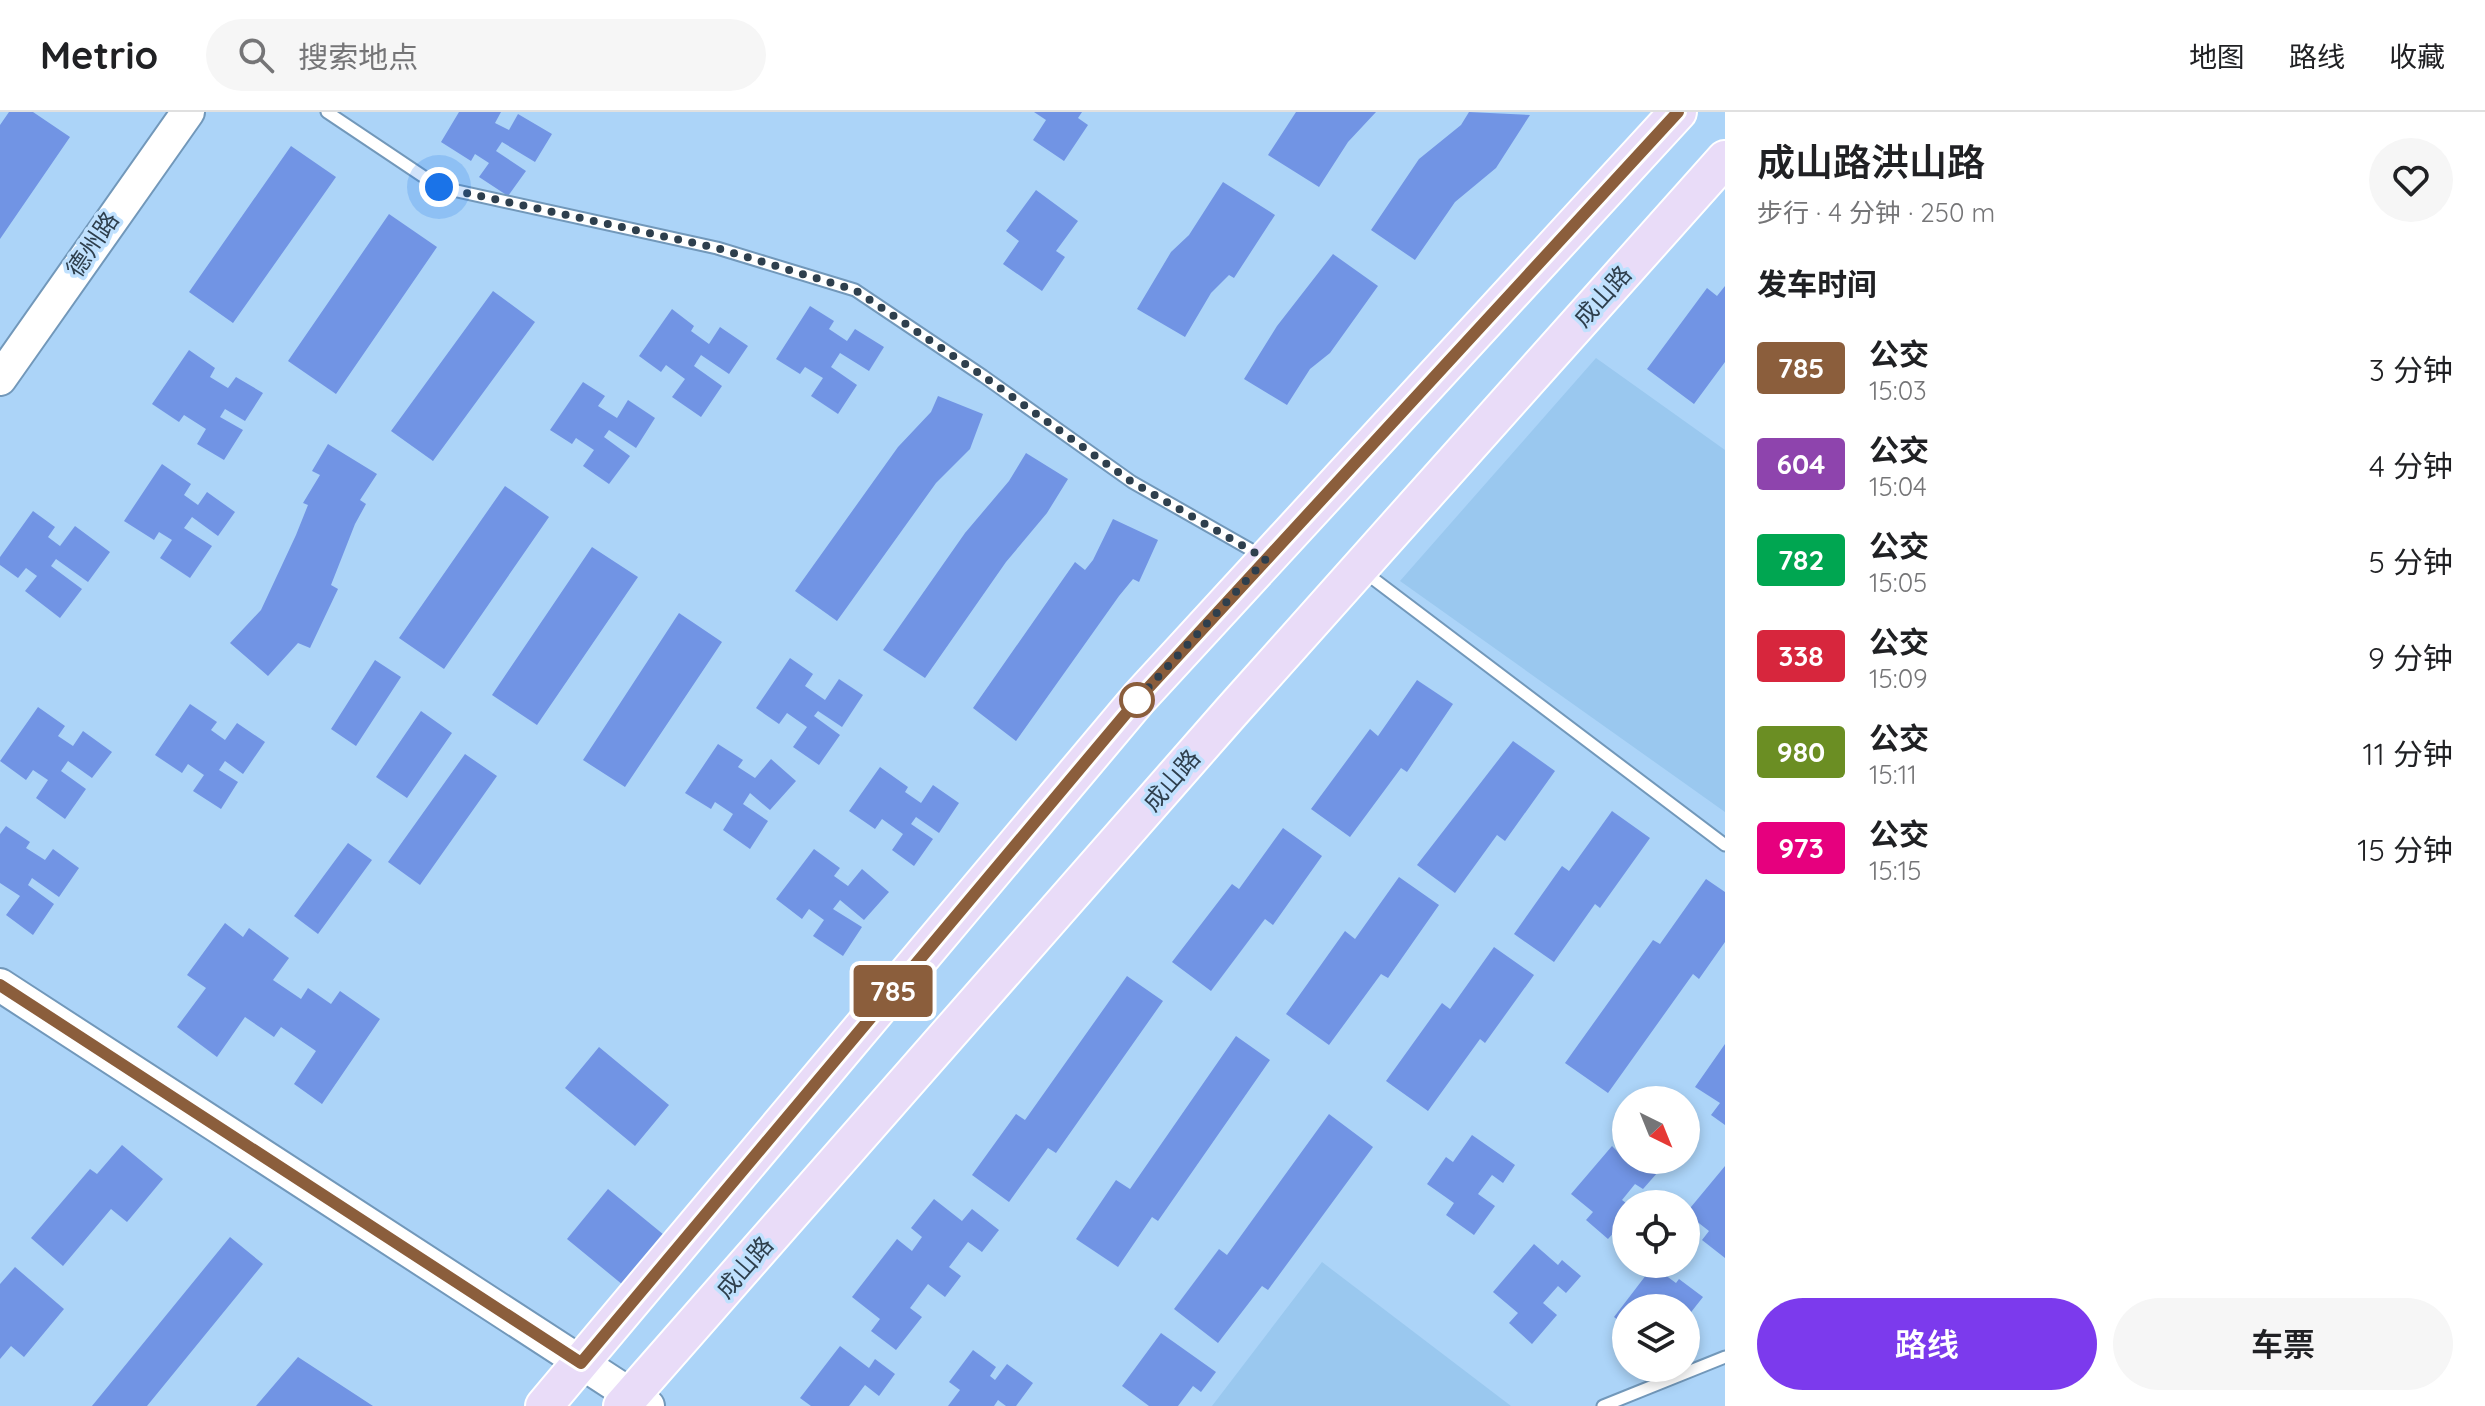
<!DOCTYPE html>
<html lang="zh">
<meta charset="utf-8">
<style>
:root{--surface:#fff;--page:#f6f6f6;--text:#202124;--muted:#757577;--line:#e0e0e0;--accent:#7c3aed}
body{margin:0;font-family:Quicksand,"Noto Sans SC",sans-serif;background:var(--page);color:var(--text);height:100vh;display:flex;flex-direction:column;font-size:30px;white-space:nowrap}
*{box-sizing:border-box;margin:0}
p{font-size:26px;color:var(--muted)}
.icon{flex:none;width:44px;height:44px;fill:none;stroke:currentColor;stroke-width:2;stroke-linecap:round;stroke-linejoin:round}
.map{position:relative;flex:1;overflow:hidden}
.sheet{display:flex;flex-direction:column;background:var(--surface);width:760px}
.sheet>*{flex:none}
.badge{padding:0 16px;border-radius:6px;font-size:28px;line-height:52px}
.needle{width:52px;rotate:137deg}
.buttons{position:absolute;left:1612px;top:974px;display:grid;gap:16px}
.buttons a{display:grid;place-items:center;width:88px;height:88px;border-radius:50%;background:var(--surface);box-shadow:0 4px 12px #0003;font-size:40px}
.you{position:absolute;width:40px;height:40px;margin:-20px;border:6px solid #fff;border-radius:50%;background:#1a73e8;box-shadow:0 0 0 12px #1a73e833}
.map>.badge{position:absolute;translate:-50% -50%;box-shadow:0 0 0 4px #fff}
h2{padding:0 32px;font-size:30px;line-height:72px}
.round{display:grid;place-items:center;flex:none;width:84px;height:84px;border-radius:42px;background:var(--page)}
.overview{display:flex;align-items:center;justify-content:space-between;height:136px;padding:0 32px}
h1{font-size:38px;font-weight:600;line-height:60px}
.primary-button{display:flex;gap:16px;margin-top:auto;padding:16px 32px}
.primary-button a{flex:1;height:92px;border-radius:48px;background:var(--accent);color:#fff;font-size:32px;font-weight:600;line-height:92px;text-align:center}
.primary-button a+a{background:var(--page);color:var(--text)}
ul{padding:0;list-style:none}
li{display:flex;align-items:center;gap:24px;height:96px;padding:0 32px}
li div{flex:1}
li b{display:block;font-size:30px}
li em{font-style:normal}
li .badge{min-width:88px;font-weight:700;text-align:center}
header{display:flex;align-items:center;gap:48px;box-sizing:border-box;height:112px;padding:0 40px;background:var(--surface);border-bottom:2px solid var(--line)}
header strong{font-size:38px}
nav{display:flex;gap:44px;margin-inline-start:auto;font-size:28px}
.search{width:560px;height:72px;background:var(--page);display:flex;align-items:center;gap:20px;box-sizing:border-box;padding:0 28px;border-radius:44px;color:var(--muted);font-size:30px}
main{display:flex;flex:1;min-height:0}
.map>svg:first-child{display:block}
</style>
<header>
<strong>Metrio</strong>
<div class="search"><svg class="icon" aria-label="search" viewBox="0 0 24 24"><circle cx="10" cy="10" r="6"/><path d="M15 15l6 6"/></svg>搜索地点</div>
<nav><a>地图</a><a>路线</a><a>收藏</a></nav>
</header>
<main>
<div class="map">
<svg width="1725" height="1294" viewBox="0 0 1725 1294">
<rect width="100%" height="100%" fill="#acd4f8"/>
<path fill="#9ac8ef" d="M1596,246L1725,338V700L1400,469Z
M1322,1150L1511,1294H1212Z"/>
<path fill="#7194e4" d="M9,0H33L70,25L0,127V13Z
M459,0H501L495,11L509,18L518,2L552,22L535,50L502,30L496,39L526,59L508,84L479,65L489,51L475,42L471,49L441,30Z
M1034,0H1082L1078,6L1088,13L1064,49L1033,28L1046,8Z
M1296,0H1376L1348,30L1319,75L1268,43Z
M1469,0L1530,3L1496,56L1455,90L1415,148L1371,118L1419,47L1461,13Z
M291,34L336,65L233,211L189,180Z
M1223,70L1275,103L1234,166L1229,163L1211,181L1185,225L1137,197L1171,140L1189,123Z
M1036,78L1078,109L1056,139L1065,145L1042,179L1003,152L1019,129L1006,119Z
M389,102L437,135L336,282L288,249Z
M1333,142L1378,174L1330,241L1310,257L1287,293L1244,267L1277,214Z
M1725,174V250L1694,292L1647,257L1707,176L1717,184Z
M493,179L535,210L433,349L391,319Z
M810,194L834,209L829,217L847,229L855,217L884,235L869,259L840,241L831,255L857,273L838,302L811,284L823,266L805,255L800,262L776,247Z
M672,197L694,214L691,219L709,232L720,215L748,234L729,262L701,243L694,254L722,274L701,305L672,285L685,267L666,253L661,260L639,244Z
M189,238L215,256L210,265L228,276L236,265L263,281L245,309L225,297L220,305L243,318L224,348L197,332L206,317L184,303L179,310L152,292Z
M583,270L605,284L598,294L617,306L628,288L655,306L636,336L609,318L604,325L630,344L609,372L583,354L594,338L576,326L572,332L550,318Z
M938,284L983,302L970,337L936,371L837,509L795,479L898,335L931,300Z
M328,332L377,362L360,388L366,392L355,412L331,473L338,477L310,536L298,531L268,564L230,531L261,498L296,423L308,393L303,391L320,363L312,359Z
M1026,341L1068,367L1047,401L1006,450L925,566L883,538L965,421L1009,369Z
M162,352L191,372L184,383L198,393L207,380L235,400L218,424L192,405L184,416L212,434L190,466L160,446L172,428L159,420L154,428L124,409Z
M505,374L549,405L444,557L399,526Z
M33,399L55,415L48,425L60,434L75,414L110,440L88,470L56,447L51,454L82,477L60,506L25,479L37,464L26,456L18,466L0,453V445Z
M1113,407L1158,428L1139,470L1133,467L1119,484L1016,629L973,596L1075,450L1085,458L1093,448Z
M592,435L638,465L537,613L492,583Z
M679,501L722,530L625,675L583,648Z
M790,546L813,562L805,574L825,588L839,567L863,583L842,615L818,599L814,604L840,623L819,653L793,635L807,615L787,601L779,612L756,596Z
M375,548L401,565L356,634L331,617Z
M1417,568L1453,592L1407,660L1401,656L1350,725L1311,697L1370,617L1378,624Z
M190,592L217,610L211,618L225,628L237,611L265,630L243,662L225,649L219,658L238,670L221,697L193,679L204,663L188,652L182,661L155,643Z
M38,595L65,614L58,624L73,634L83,619L112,640L92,666L68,649L61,659L86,677L65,707L36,686L48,668L33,658L26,668L0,649Z
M421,599L452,621L407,686L376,665Z
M1513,629L1555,659L1505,729L1497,723L1455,781L1417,753Z
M718,632L743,648L738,655L755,666L771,647L796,669L770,698L750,681L743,692L768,709L750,737L723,718L733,702L715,690L711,697L685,681Z
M465,642L497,664L420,773L388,750Z
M880,655L908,675L905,680L921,691L933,673L959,691L939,721L916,705L911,712L933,727L914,754L892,738L903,722L882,707L875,717L849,699Z
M1612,699L1650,726L1600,796L1595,792L1554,850L1514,822L1562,754L1569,759Z
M6,714L30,730L26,736L45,748L53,737L79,756L59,785L32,766L28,773L54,792L33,823L6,803L20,784L0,771V722Z
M1283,716L1322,744L1273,813L1265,807L1211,879L1172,850L1232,772L1239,777Z
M348,731L372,748L318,822L294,804Z
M814,737L840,756L834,764L848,774L862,757L889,780L864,808L840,788L833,797L862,815L843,844L813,824L824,808L809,797L802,807L776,787Z
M1399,765L1439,793L1388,866L1381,862L1329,933L1286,902L1345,819L1355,827Z
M1706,767L1725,780V830L1699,867L1693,862L1608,981L1565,951L1653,828L1660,832Z
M225,811L243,825L249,816L289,846L273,868L301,887L308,876L331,892L340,879L380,907L322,992L294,972L316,939L281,915L274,925L245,905L217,945L177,915L206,876L187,863Z
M1494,835L1534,863L1485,931L1480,927L1428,999L1386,969L1442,891L1450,897Z
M1127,864L1163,889L1056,1041L1048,1036L1009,1090L972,1063L1016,1002L1025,1008Z
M1236,924L1270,948L1158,1109L1152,1105L1118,1155L1076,1127L1116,1068L1130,1077Z
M1725,932V1013L1711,1003L1720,991L1695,975Z
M599,935L669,993L635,1034L565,976Z
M1329,1002L1373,1035L1268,1178L1262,1174L1218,1231L1174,1197L1219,1137L1227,1143Z
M1472,1023L1515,1053L1503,1071L1492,1063L1478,1082L1495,1094L1474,1123L1446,1103L1454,1091L1427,1072L1446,1045L1453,1050Z
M122,1033L163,1067L127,1110L111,1097L63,1154L31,1126L90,1057L97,1062Z
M1612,1034L1626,1048L1634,1053L1644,1048L1658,1060L1643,1077L1635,1072L1622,1088L1626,1091V1107L1608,1127L1586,1108L1593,1100L1571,1082Z
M1725,1054V1146L1702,1128L1709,1119L1686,1101Z
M608,1077L664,1123L623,1173L567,1127Z
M934,1087L962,1109L972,1097L999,1118L982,1140L968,1130L949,1155L961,1164L945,1185L928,1172L910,1196L922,1205L896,1238L871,1219L880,1207L852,1185L897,1127L912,1139L922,1125L911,1116Z
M230,1125L263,1152L147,1294H92Z
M1534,1132L1558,1153L1562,1148L1581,1164L1566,1181L1558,1174L1543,1191L1557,1203L1532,1232L1509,1211L1518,1201L1493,1180Z
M1653,1154L1676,1171L1679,1167L1703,1185L1688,1204L1686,1196H1626V1214L1614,1205Z
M15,1155L64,1197L24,1245L11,1234L0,1247V1172Z
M1161,1221L1216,1260L1201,1280L1193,1274L1178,1294H1149L1122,1274Z
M840,1234L869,1256L875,1247L895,1262L879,1284L865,1273L849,1294H811L800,1286Z
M973,1238L996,1255L990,1264L995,1268L1007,1252L1033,1271L1016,1294H1006L998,1288L994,1294H948L960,1278L949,1270Z
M298,1245L373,1294H256Z"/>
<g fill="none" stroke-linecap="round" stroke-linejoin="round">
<g stroke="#7298ba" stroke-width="15">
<path id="lane" d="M327,0L439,75L717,136L855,178L983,264L1132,370L1262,444
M1363,459L1725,733
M1603,1294L1725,1245"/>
</g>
<g stroke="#7298ba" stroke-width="36">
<path id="secondary" d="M0,267L188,0
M0,873L648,1294"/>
</g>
<g stroke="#fff" stroke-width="40">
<path id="primary" d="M544,1294L1139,586L1678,0
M622,1294L1232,599L1725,47"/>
</g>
<use href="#lane" stroke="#fff" stroke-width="11"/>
<use href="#secondary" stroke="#fff" stroke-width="32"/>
<use href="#primary" stroke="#e9dcf8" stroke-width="36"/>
</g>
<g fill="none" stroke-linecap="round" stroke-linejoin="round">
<g stroke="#fff" stroke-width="18">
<path id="line" d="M0,873L581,1251L1139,586L1678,0"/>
</g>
<use href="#line" stroke="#8b5e3c" stroke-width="12"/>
<path stroke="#2e3f4d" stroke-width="8" stroke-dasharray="0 14.4" d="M439,75L717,136L855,178L983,264L1132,370L1266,447L1137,588"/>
</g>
<circle fill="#fff" stroke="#8b5e3c" stroke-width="4" cx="1137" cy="588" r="16"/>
<g text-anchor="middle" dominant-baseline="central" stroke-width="7" stroke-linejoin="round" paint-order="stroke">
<g font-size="24" fill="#2e3f4d" stroke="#c0e1fe">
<text transform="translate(92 132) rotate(-56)">德州路</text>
<text transform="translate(1602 184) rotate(-48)">成山路</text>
<text transform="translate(1171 668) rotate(-49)">成山路</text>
<text transform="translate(744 1155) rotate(-49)">成山路</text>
</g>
</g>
</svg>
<div class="buttons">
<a><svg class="needle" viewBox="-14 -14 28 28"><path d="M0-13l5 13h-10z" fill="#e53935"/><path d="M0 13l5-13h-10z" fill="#757577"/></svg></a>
<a><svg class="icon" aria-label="locate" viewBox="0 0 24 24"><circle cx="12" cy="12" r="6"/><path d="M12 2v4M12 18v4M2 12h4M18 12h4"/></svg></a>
<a><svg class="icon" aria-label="layers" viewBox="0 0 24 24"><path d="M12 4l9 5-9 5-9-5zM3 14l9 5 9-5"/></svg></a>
</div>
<div class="you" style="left:439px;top:75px"></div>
<b class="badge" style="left:893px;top:879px;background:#8b5e3c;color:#fff">785</b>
</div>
<section class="sheet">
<div class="overview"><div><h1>成山路洪山路</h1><p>步行 · 4 分钟 · 250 m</p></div><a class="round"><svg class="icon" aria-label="heart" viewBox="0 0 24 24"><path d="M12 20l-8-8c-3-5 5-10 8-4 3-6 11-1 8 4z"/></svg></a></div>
<h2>发车时间</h2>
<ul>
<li><span class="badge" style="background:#8b5e3c;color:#fff">785</span><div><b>公交</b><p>15:03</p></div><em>3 分钟</em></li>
<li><span class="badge" style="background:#8e44ad;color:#fff">604</span><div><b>公交</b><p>15:04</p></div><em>4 分钟</em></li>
<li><span class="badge" style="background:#00a651;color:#fff">782</span><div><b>公交</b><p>15:05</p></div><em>5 分钟</em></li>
<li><span class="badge" style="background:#d7263d;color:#fff">338</span><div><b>公交</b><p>15:09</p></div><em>9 分钟</em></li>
<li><span class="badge" style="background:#6b8e23;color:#fff">980</span><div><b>公交</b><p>15:11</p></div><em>11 分钟</em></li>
<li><span class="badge" style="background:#e6007e;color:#fff">973</span><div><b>公交</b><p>15:15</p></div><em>15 分钟</em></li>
</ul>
<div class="primary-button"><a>路线</a><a>车票</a></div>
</section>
</main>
